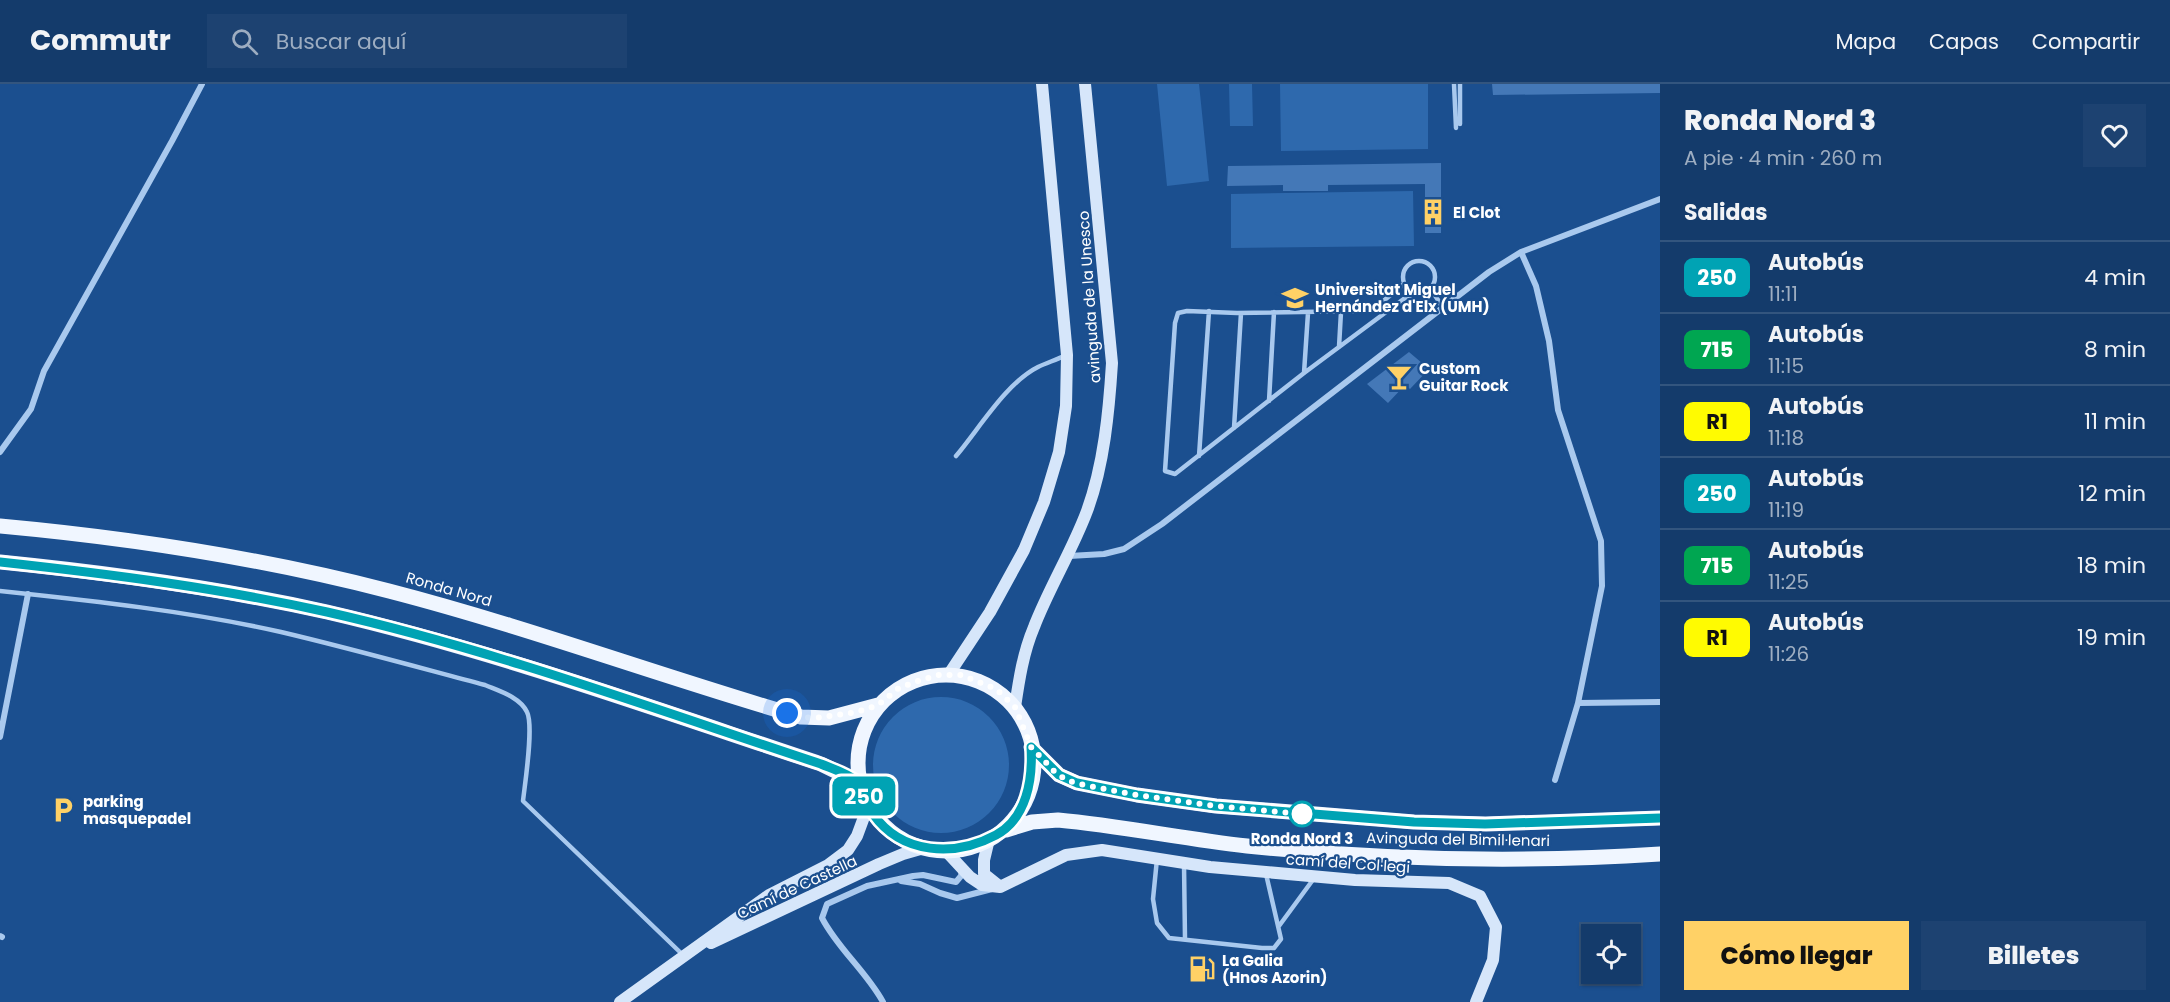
<!DOCTYPE html>
<html lang="es">
<meta charset="utf-8">
<style>
:root{--surface:#143b6b;--page:#1d4271;--text:#f1f3f6;--muted:#9dadc1;--line:#33557e;--accent:#ffd166}
body{margin:0;font-family:Poppins,sans-serif;background:var(--page);color:var(--text);height:100vh;display:flex;flex-direction:column;font-size:22px;white-space:nowrap}
*{box-sizing:border-box;margin:0}
p{font-size:20px;color:var(--muted)}
.icon{flex:none;width:33px;height:33px;fill:none;stroke:currentColor;stroke-width:2;stroke-linecap:round;stroke-linejoin:round}
.map{position:relative;flex:1;overflow:hidden}
.sheet{display:flex;flex-direction:column;background:var(--surface);width:510px}
.sheet>*{flex:none}
.badge{padding:0 12px;border-radius:9px;font-size:21px;line-height:39px}
.fabs{position:absolute;left:1581px;top:840px;display:grid;gap:12px}
.fabs a{display:grid;place-items:center;width:60px;height:60px;border-radius:0px;background:var(--surface);box-shadow:0 2px 4px #0004,0 0 0 2px var(--line);font-size:30px}
.you{position:absolute;width:30px;height:30px;margin:-15px;border:4px solid #fff;border-radius:50%;background:#1a73e8;box-shadow:0 0 0 9px #1a73e833}
.map>.badge{position:absolute;translate:-50% -50%;box-shadow:0 0 0 3px #fff}
h2{padding:0 24px;font-size:22px;line-height:54px}
.round{display:grid;place-items:center;flex:none;width:63px;height:63px;border-radius:0px;background:var(--page)}
.summary{display:flex;align-items:center;justify-content:space-between;height:102px;padding:0 24px}
h1{font-size:28px;font-weight:800;line-height:45px}
.cta{display:flex;gap:12px;margin-top:auto;padding:12px 24px}
.cta a{flex:1;height:69px;border-radius:0px;background:var(--accent);color:#111;font-size:24px;font-weight:800;line-height:69px;text-align:center}
.cta a+a{background:var(--page);color:var(--text)}
ul{padding:0;list-style:none}
li{display:flex;align-items:center;gap:18px;height:72px;padding:0 24px;border-top:2px solid var(--line)}
li div{flex:1}
li b{display:block;font-size:22px}
li em{font-style:normal}
li .badge{min-width:66px;font-weight:700;text-align:center}
header{display:flex;align-items:center;gap:36px;box-sizing:border-box;height:84px;padding:0 30px;background:var(--surface);border-bottom:2px solid var(--line)}
header strong{font-size:28px}
nav{display:flex;gap:33px;margin-inline-start:auto;font-size:21px}
.search{width:420px;height:54px;background:var(--page);display:flex;align-items:center;gap:15px;box-sizing:border-box;padding:0 21px;border-radius:0px;color:var(--muted);font-size:22px}
main{display:flex;flex:1;min-height:0}
.map>svg:first-child{display:block}
</style>
<header>
<strong>Commutr</strong>
<div class="search"><svg class="icon" aria-label="search" viewBox="0 0 24 24"><circle cx="10" cy="10" r="6"/><path d="M15 15l6 6"/></svg>Buscar aquí</div>
<nav><a>Mapa</a><a>Capas</a><a>Compartir</a></nav>
</header>
<main>
<div class="map">
<svg width="1660" height="918" viewBox="0 0 1660 918">
<rect width="100%" height="100%" fill="#1b4f8f"/>
<path fill="#2e69ad" d="M1157,0H1199L1209,97L1167,102Z
M1229,0H1252L1253,42H1230Z
M1280,0H1428V65L1281,67Z
M1413,107L1414,162L1231,164V110Z
M873 681a68 68 0 1 1 136 0a68 68 0 1 1-136 0Z"/>
<path fill="#4478b7" d="M1492,0H1660V9L1493,11Z
M1441,79V149H1425V100L1328,101V107H1283V101L1227,102L1228,82Z
M1409,268L1429,285L1410,305L1405,301L1388,319L1367,300Z"/>
<g fill="none" stroke-linecap="round" stroke-linejoin="round">
<path stroke="#a9c9ee" stroke-width="4.5" d="M1454,0L1456,44
M1460,0V40
M1403 193a16 16 0 1 1 32 0a16 16 0 1 1-32 0Z
M1404,200L1376,223L1363,227L1237,229L1187,227L1178,229L1175,239L1165,387L1175,390L1304,289L1405,214L1416,209
M1431,205L1443,224
M1339,263L1341,228
M1304,289L1308,229
M1269,317L1274,228
M1234,344L1241,229
M956,372C979,345 1006,299 1038,283C1046,279 1056,276 1064,272
M1199,372L1209,227
M0,507C94,517 188,527 281,548C349,564 417,583 485,601C499,607 520,613 527,628C534,642 525,699 523,717L683,871
M1157,775L1153,815L1157,839L1169,854L1262,864H1274L1281,855L1266,790
M1184,780L1185,855
M1279,842L1315,793"/>
<path stroke="#a9c9ee" stroke-width="6" d="M1521,168L1536,202L1549,257L1558,326L1601,457L1602,502L1578,619L1555,696
M0,368L31,325L44,287L172,57L202,0
M1069,472L1104,470L1124,465L1162,440L1489,188L1521,168L1660,115
M1578,619L1660,618
M0,653L28,510
M901,797L920,800L940,809L957,814L992,805
M0,852L2,853
M883,918C866,887 838,865 822,834L827,820L867,802L913,792L923,791L956,798L961,792L962,785"/>
<path stroke="#d6e6fa" stroke-width="12" d="M949,590L990,528L1024,466L1044,418L1059,368L1066,322L1067,271L1042,0
M1015,623C1019,596 1023,569 1034,543C1049,504 1072,467 1087,427C1104,381 1109,327 1112,279L1085,0
M989,755L984,776V790L999,802
M945,766L970,793L982,801L1000,803
M1000,803L1066,771L1102,766L1210,783L1355,796L1449,799L1480,812L1496,843L1493,876L1476,918
M711,859L879,780L903,770L924,764
M620,918L769,811L828,781L848,766L857,752L864,733L866,717"/>
<path stroke="#f0f6ff" stroke-width="15" d="M0,442C131,454 261,474 389,507C528,543 663,593 801,633L829,634L878,621
M0,478C110,489 219,504 327,528C495,567 658,626 821,680L860,699
M858 679a88 88 0 1 1 176 0a88 88 0 1 1-176 0Z
M1031,663L1059,691L1077,699L1137,711L1216,722L1414,738L1486,740L1660,734
M1006,746L1032,738L1058,736C1122,742 1184,755 1247,762C1384,776 1523,779 1660,770"/>
</g>
<g fill="none" stroke-linecap="round" stroke-linejoin="round">
<g stroke="#fff" stroke-width="14">
<path id="line" d="M0,478C110,490 219,504 327,528C495,566 657,626 821,680C833,685 847,689 858,698C863,702 868,722 873,730C902,771 955,773 996,751C1027,734 1033,695 1031,663L1059,691L1077,699L1137,711L1215,722L1414,738L1485,740L1660,734"/>
</g>
<use href="#line" stroke="#00a3b4" stroke-width="9"/>
<path stroke="#fff" stroke-width="6" stroke-dasharray="0 10.8" d="M787,629L801,633L816,634L857,628L878,621L899,604L918,597L939,591H961L996,605L1015,623L1031,663L1054,687L1066,696L1084,701L1137,711L1215,722L1302,730"/>
</g>
<defs>
<g id="building-bare" transform="scale(2.07)"><path d="M-4-6H4V6H1V3H-1V6H-4ZM-2.5-4.3h1.7v1.8h-1.7ZM.8-4.3h1.7v1.8H.8ZM-2.5-1h1.7V.8h-1.7ZM.8-1h1.7V.8H.8Z" fill="#ffd166" stroke="#1b4f8f" stroke-width="2.5" paint-order="stroke"/></g>
<g id="university-bare" transform="scale(2.07)"><path d="M0-5L7-2L0 1L-7-2ZM-4 1L0 2.5L4 1V4Q0 6-4 4Z" fill="#ffd166" stroke="#1b4f8f" stroke-width="2.5" paint-order="stroke"/></g>
<g id="bar-bare" transform="scale(2.07)"><path d="M-6-5H6L.8 .8V4.5H3.5V6h-7V4.5H-.8V.8Z" fill="#ffd166" stroke="#1b4f8f" stroke-width="2.5" paint-order="stroke"/></g>
<g id="parking-bare" transform="scale(2.07)"><path d="M-3.5-5.5H1a3.5 3.5 0 0 1 0 7H-1V5.5H-3.5ZM-1-3.4V-.6H.8a1.4 1.4 0 0 0 0-2.8Z" fill="#ffd166" stroke="#1b4f8f" stroke-width="2.5" paint-order="stroke"/></g>
<g id="fuel-bare" transform="scale(2.07)"><path d="M-5.5-6h7V0h2V4h1.3V-2.5L3-4.5l.8-.8L6-3V5H2.5V1h-1V6h-7ZM-4.2-4.7v3.2H.2V-4.7Z" fill="#ffd166" stroke="#1b4f8f" stroke-width="2.5" paint-order="stroke"/></g>
</defs>
<g fill-rule="evenodd">
<use href="#building-bare" x="1433" y="128"/>
<use href="#university-bare" x="1295" y="214"/>
<use href="#bar-bare" x="1399" y="293"/>
<use href="#parking-bare" x="63" y="726"/>
<use href="#fuel-bare" x="1202" y="885"/>
</g>
<circle fill="#fff" stroke="#00a3b4" stroke-width="3" cx="1302" cy="730" r="12"/>
<g text-anchor="middle" dominant-baseline="central" stroke-width="4.5" stroke-linejoin="round" paint-order="stroke">
<g font-size="15" font-weight="bold" fill="#fff" stroke="#1b4f8f" text-anchor="start">
<text x="1453" y="128">El Clot</text>
<text x="1315" y="205">Universitat Miguel<tspan x="1315" dy="17">Hernández d'Elx (UMH)</tspan></text>
<text x="1419" y="284">Custom<tspan x="1419" dy="17">Guitar Rock</tspan></text>
<text x="83" y="717">parking<tspan x="83" dy="17">masquepadel</tspan></text>
<text x="1222" y="876">La Galia<tspan x="1222" dy="17">(Hnos Azorin)</tspan></text>
</g>
<g font-size="15" fill="#fff" stroke="#1b4f8f">
<text transform="translate(1089 213) rotate(-94)">avinguda de la Unesco</text>
<text transform="translate(449 505) rotate(16)">Ronda Nord</text>
<text transform="translate(1458 755) rotate(1)">Avinguda del Bimil·lenari</text>
<text transform="translate(1348 779) rotate(4)">camí del Col·legi</text>
<text transform="translate(797 803) rotate(-25)">Camí de Castella</text>
</g>
<g font-size="15" font-weight="bold" fill="#fff" stroke="#1b4f8f">
<text x="1302" y="754">Ronda Nord 3</text>
</g>
</g>
</svg>
<div class="fabs">
<a><svg class="icon" aria-label="locate" viewBox="0 0 24 24"><circle cx="12" cy="12" r="6"/><path d="M12 2v4M12 18v4M2 12h4M18 12h4"/></svg></a>
</div>
<div class="you" style="left:787px;top:629px"></div>
<b class="badge" style="left:864px;top:712px;background:#00a3b4;color:#fff">250</b>
</div>
<section class="sheet">
<div class="summary"><div><h1>Ronda Nord 3</h1><p>A pie · 4 min · 260 m</p></div><a class="round"><svg class="icon" aria-label="heart" viewBox="0 0 24 24"><path d="M12 20l-8-8c-3-5 5-10 8-4 3-6 11-1 8 4z"/></svg></a></div>
<h2>Salidas</h2>
<ul>
<li><span class="badge" style="background:#00a3b4;color:#fff">250</span><div><b>Autobús</b><p>11:11</p></div><em>4 min</em></li>
<li><span class="badge" style="background:#00a651;color:#fff">715</span><div><b>Autobús</b><p>11:15</p></div><em>8 min</em></li>
<li><span class="badge" style="background:#fffb01;color:#111">R1</span><div><b>Autobús</b><p>11:18</p></div><em>11 min</em></li>
<li><span class="badge" style="background:#00a3b4;color:#fff">250</span><div><b>Autobús</b><p>11:19</p></div><em>12 min</em></li>
<li><span class="badge" style="background:#00a651;color:#fff">715</span><div><b>Autobús</b><p>11:25</p></div><em>18 min</em></li>
<li><span class="badge" style="background:#fffb01;color:#111">R1</span><div><b>Autobús</b><p>11:26</p></div><em>19 min</em></li>
</ul>
<div class="cta"><a>Cómo llegar</a><a>Billetes</a></div>
</section>
</main>
